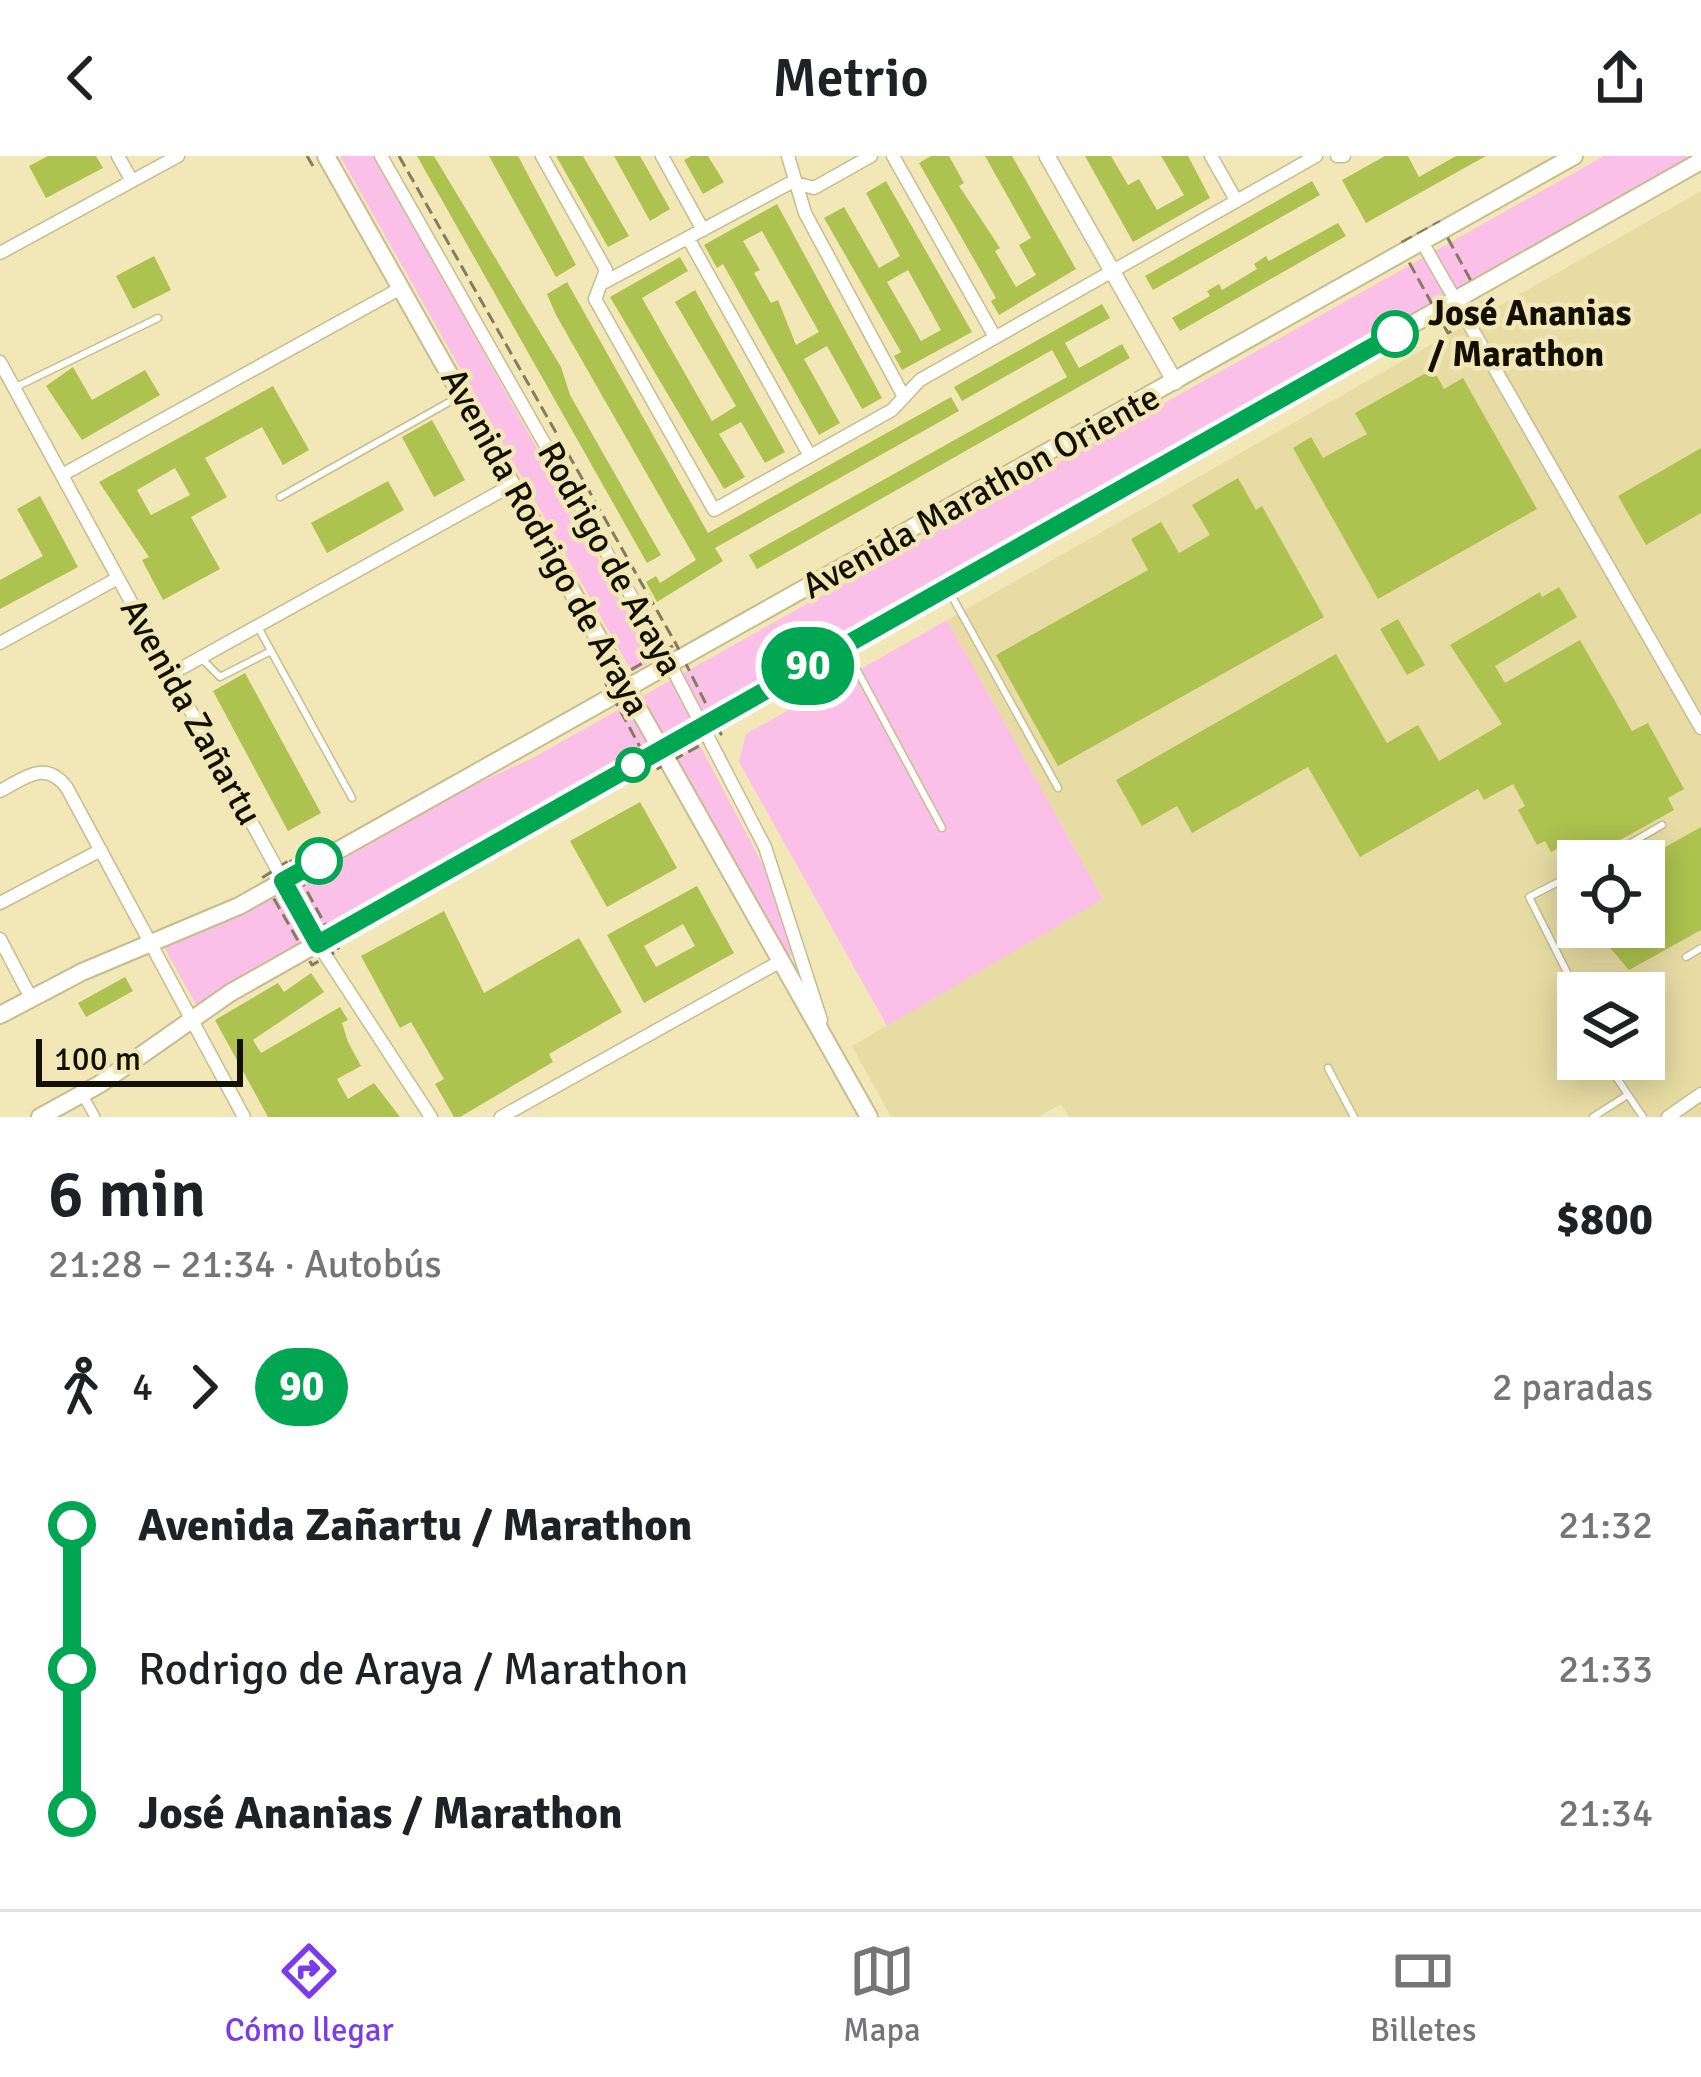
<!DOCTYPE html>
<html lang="es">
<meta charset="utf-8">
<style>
:root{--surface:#fff;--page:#f2f2f2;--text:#202124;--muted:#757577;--line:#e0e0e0;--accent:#7c3aed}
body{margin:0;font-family:Signika,sans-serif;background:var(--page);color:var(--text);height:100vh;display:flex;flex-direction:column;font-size:45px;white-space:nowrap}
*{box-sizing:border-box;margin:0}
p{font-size:39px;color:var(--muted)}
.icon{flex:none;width:66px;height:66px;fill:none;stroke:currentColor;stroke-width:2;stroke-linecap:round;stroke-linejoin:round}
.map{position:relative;height:961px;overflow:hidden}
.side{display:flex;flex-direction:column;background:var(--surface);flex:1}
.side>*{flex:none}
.badge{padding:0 24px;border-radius:39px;font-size:42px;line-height:78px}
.fabs{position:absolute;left:1557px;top:684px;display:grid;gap:24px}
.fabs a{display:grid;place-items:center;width:108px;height:108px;border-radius:0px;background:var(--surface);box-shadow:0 6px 30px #0003;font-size:60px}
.scale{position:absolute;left:36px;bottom:30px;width:207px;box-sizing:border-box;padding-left:12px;border:6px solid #141001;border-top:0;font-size:33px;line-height:42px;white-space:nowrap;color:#141001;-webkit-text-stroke:9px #f2e8b7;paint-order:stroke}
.map>.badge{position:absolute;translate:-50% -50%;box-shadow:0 0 0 6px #fff}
.legs{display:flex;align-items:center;gap:18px;height:132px;padding:0 48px;font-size:39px}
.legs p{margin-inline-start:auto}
.headline{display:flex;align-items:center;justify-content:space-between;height:204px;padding:0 48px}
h1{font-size:66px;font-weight:600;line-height:90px}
ul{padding:0 48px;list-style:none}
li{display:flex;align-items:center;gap:42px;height:144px;font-size:45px}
li i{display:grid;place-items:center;width:18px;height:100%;margin:0 15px;background:currentColor}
li i::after{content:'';width:30px;height:30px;margin:-15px;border:9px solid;border-radius:50%;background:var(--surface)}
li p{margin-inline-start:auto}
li:first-child i{background:linear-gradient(#0000 50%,currentColor 0)}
li:last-child i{background:linear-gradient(currentColor 50%,#0000 0)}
header{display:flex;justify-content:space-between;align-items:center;height:156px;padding:0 48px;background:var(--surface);font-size:54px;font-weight:600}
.tabs{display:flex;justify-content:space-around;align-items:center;height:168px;border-top:3px solid var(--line);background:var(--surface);font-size:33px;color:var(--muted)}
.tabs a{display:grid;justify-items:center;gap:6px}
.tabs .current{color:var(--accent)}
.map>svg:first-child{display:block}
</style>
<header><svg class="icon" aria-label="back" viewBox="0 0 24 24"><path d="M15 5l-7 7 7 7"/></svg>Metrio<svg class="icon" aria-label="share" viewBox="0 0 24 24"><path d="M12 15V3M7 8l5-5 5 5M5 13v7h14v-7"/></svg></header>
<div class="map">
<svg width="1701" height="961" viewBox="0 0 1701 961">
<rect width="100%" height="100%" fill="#f2e8b7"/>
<path fill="#e7dca3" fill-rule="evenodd" d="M1701,35V961H1069L1061,948L1038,961H891L852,890L1103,743L947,464ZM1578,705H1644V771H1578ZM1578,837H1644V903H1578Z"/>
<path fill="#fbc0e8" d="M340,0H375L654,504L632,516Z
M1604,0H1699L199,854L164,791C294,746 403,656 529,604Z
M947,464L1103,743L887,870L739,606L746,578Z
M699,588L763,709L795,798L788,802L676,605Z"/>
<path fill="#aec250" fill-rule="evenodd" d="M48,0H96L103,12L46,42L29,10Z
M417,0H434L561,211L570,239L661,399L647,407Z
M489,0H518L576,109L556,121Z
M556,0H583L629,80L608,91Z
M614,0H640L670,53L650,65Z
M691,0H708L724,26L703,38L684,4Z
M931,0H949L964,27L959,30L1000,92L995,95L1016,131L1036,119L1019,89L1031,82L985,0H1012L1076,113L999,159L991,145L996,142L919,7Z
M1085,0H1111L1128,29L1139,23L1157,54L1184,39L1161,0H1188L1210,42L1133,86Z
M1385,0H1408L1419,21L1456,0H1486L1366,67L1342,24Z
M886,25L972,176L902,214L894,200L901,196L824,62L844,51L879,112L900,100L866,37ZM908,114L941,174L921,185L887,126Z
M1312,25L1320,39L1153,134L1145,120Z
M777,48L882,242L862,253L827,190L804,203L840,267L819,279L723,108L717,112L704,89ZM762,75L819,176L796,189L778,144L771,147L754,117L760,114L743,85Z
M1338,67L1346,80L1180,175L1172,162L1210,140L1207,135L1219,128L1222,134L1257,113L1254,108L1266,100L1269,105Z
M154,100L171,134L133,153L116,120Z
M680,101L688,115L642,142L712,265L736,250L675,146L695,134L785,296L765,307L741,266L719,278L745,321L724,333L610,141Z
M567,126L708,377L951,241L959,255L715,392L723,405L657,446L646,426L656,420L660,427L696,404L556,159L547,138Z
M1102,148L1110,162L1065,187L1079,212L1122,188L1130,202L757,413L749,399L1067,221L1052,194L962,245L954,231Z
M73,211L92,244L145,214L160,239L82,284L46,230Z
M1433,213L1444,233L1463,222L1537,353L1378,443L1293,292L1311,281L1323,302L1367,278L1355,257Z
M273,230L309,294L283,309L262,271L205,302L227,341L191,361L220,413L163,444L142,404L149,401L99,326ZM175,312L190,339L151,359L137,334Z
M432,264L465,324L434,341L402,281Z
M1701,292V357L1646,389L1618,340Z
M1238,322L1256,354L1262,350L1324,461L1058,610L996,499L1148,414L1131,383L1161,366L1179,397L1210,379L1192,349Z
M388,325L404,354L327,397L311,367Z
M40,340L78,411L0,453V424L43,400L17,353Z
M1559,431L1577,461L1495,510L1505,527L1580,484L1632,575L1648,567L1684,633L1668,642L1674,654L1568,713L1557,693L1551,696L1545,685L1537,689L1518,654L1525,650L1513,628L1484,644L1478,633L1360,701L1308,611L1192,677L1177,650L1142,670L1116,624L1336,498L1387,587L1418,569L1439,605L1502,568L1450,489L1540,436L1542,441Z
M1398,463L1425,509L1407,519L1380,473Z
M245,517L321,657L288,675L213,535Z
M640,646L677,712L607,751L570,685Z
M1701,671V774L1629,814L1605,786L1598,790L1587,771H1644V703Z
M697,730L734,797L644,847L607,779ZM683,768L695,790L656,811L644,790Z
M444,755L484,837L579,782L622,856L549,898L553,906L460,961H454L435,928L444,923L411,866L400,872L361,800Z
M311,817L324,836L253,884L261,897L340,851L348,864L342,867L348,886L361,910L337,923L348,943L374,927L400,961H268L215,864L278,827L284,836Z
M125,821L133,835L86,861L78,847Z"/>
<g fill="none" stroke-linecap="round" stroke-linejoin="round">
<g stroke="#c6bd8d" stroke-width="9">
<path id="service" d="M14,232L158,162
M280,341L460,240
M949,435L1058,632
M259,473L352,642
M844,490L942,672
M203,504L220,521L271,495
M1600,705L1662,669
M1578,716L1529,741L1578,838
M1686,801L1701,792
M1604,903L1643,961
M1328,912L1354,961
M1593,961L1626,940"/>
</g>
<g stroke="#c6bd8d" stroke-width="12">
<path id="pedestrian" d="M82,938L95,961"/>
</g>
<g stroke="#c6bd8d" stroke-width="15">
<path id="minor" d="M118,0L132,25
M381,0L671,510L765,691L821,864
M542,0L606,114L595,143L714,354L892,254L920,224L1316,0
M662,0L703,74
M788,0L805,57L904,241
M893,0L995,181
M1211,0L1236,44
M1337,0H1344
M688,82L810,300
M1422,86L1701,572
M0,97L178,0
M603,127L792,26L814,32L871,0
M0,206L318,788L431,961
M62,319L401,132
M0,487L118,422
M171,518L512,329
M0,635C25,622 46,603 67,632L244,961
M0,747L101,694
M0,783L31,842
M501,961L781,805
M1668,961L1701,938"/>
</g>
<g stroke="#c6bd8d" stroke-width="18">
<path id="tertiary" d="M1047,0L1175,226"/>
</g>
<g stroke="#c6bd8d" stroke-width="20">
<path id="secondary" d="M326,0L869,961
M0,859L82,816L239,750L1574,0
M40,961L100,928L230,837L1701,5"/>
</g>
<path stroke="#847d5d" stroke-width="3" stroke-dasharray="12 6" stroke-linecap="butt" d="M307,0L313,10
M399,0L676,488
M1439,66L1488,156L1448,177L1399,88Z
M676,488L721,578L653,615L606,528Z
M290,704L339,794L312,809L262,722Z"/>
<use href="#service" stroke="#fff" stroke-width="6"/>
<use href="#pedestrian" stroke="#fff" stroke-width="9"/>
<use href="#minor" stroke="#fff" stroke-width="12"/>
<use href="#tertiary" stroke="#fff" stroke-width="15"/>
<use href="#secondary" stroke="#fff" stroke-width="16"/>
</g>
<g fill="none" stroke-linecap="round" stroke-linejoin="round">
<g stroke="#fff" stroke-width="27">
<path id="line-1" d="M319,705L283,725L318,788L1395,178"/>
</g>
<use href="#line-1" stroke="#00a651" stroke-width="18"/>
</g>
<g fill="#fff" stroke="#00a651" stroke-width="6">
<circle cx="1395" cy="178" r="21"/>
<circle cx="633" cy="609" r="15"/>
<circle cx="319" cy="705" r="21"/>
</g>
<g text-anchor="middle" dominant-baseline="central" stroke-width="9" stroke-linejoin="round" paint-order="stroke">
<g font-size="36" font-weight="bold" fill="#141001" stroke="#f2e8b7" text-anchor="start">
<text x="1428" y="157">José Ananias<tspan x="1428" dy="41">/ Marathon</tspan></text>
</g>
<g font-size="36" fill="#141001" stroke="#f2e8b7">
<text transform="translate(981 336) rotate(-29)">Avenida Marathon Oriente</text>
<text transform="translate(545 386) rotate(61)">Avenida Rodrigo de Araya</text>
<text transform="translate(610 403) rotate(61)">Rodrigo de Araya</text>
<text transform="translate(191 556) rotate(61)">Avenida Zañartu</text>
</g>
</g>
</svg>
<div class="fabs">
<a><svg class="icon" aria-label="locate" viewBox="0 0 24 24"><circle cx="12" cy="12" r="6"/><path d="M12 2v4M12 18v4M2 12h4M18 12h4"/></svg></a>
<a><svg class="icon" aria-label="layers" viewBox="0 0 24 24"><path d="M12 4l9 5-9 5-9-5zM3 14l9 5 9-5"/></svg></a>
</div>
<div class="scale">100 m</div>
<b class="badge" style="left:808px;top:510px;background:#00a651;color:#fff">90</b>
</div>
<section class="side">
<div class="headline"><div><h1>6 min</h1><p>21:28 – 21:34 · Autobús</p></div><b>$800</b></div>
<div class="legs"><svg class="icon" aria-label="walk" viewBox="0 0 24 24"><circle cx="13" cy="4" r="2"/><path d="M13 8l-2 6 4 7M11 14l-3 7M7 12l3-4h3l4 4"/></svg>4<svg class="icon" aria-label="forward" viewBox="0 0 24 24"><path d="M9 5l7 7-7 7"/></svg><b class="badge" style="background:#00a651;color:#fff">90</b><p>2 paradas</p></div>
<ul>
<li><i style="color:#00a651"></i><b>Avenida Zañartu / Marathon</b><p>21:32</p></li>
<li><i style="color:#00a651"></i><span>Rodrigo de Araya / Marathon</span><p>21:33</p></li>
<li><i style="color:#00a651"></i><b>José Ananias / Marathon</b><p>21:34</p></li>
</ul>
</section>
<nav class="tabs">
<a class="current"><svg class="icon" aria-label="directions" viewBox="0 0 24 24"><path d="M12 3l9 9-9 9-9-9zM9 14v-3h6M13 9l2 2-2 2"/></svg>Cómo llegar</a>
<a><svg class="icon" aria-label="map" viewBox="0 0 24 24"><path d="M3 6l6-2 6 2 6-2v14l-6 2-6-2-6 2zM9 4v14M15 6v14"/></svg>Mapa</a>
<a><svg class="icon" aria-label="tickets" viewBox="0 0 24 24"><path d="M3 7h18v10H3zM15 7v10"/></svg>Billetes</a>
</nav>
